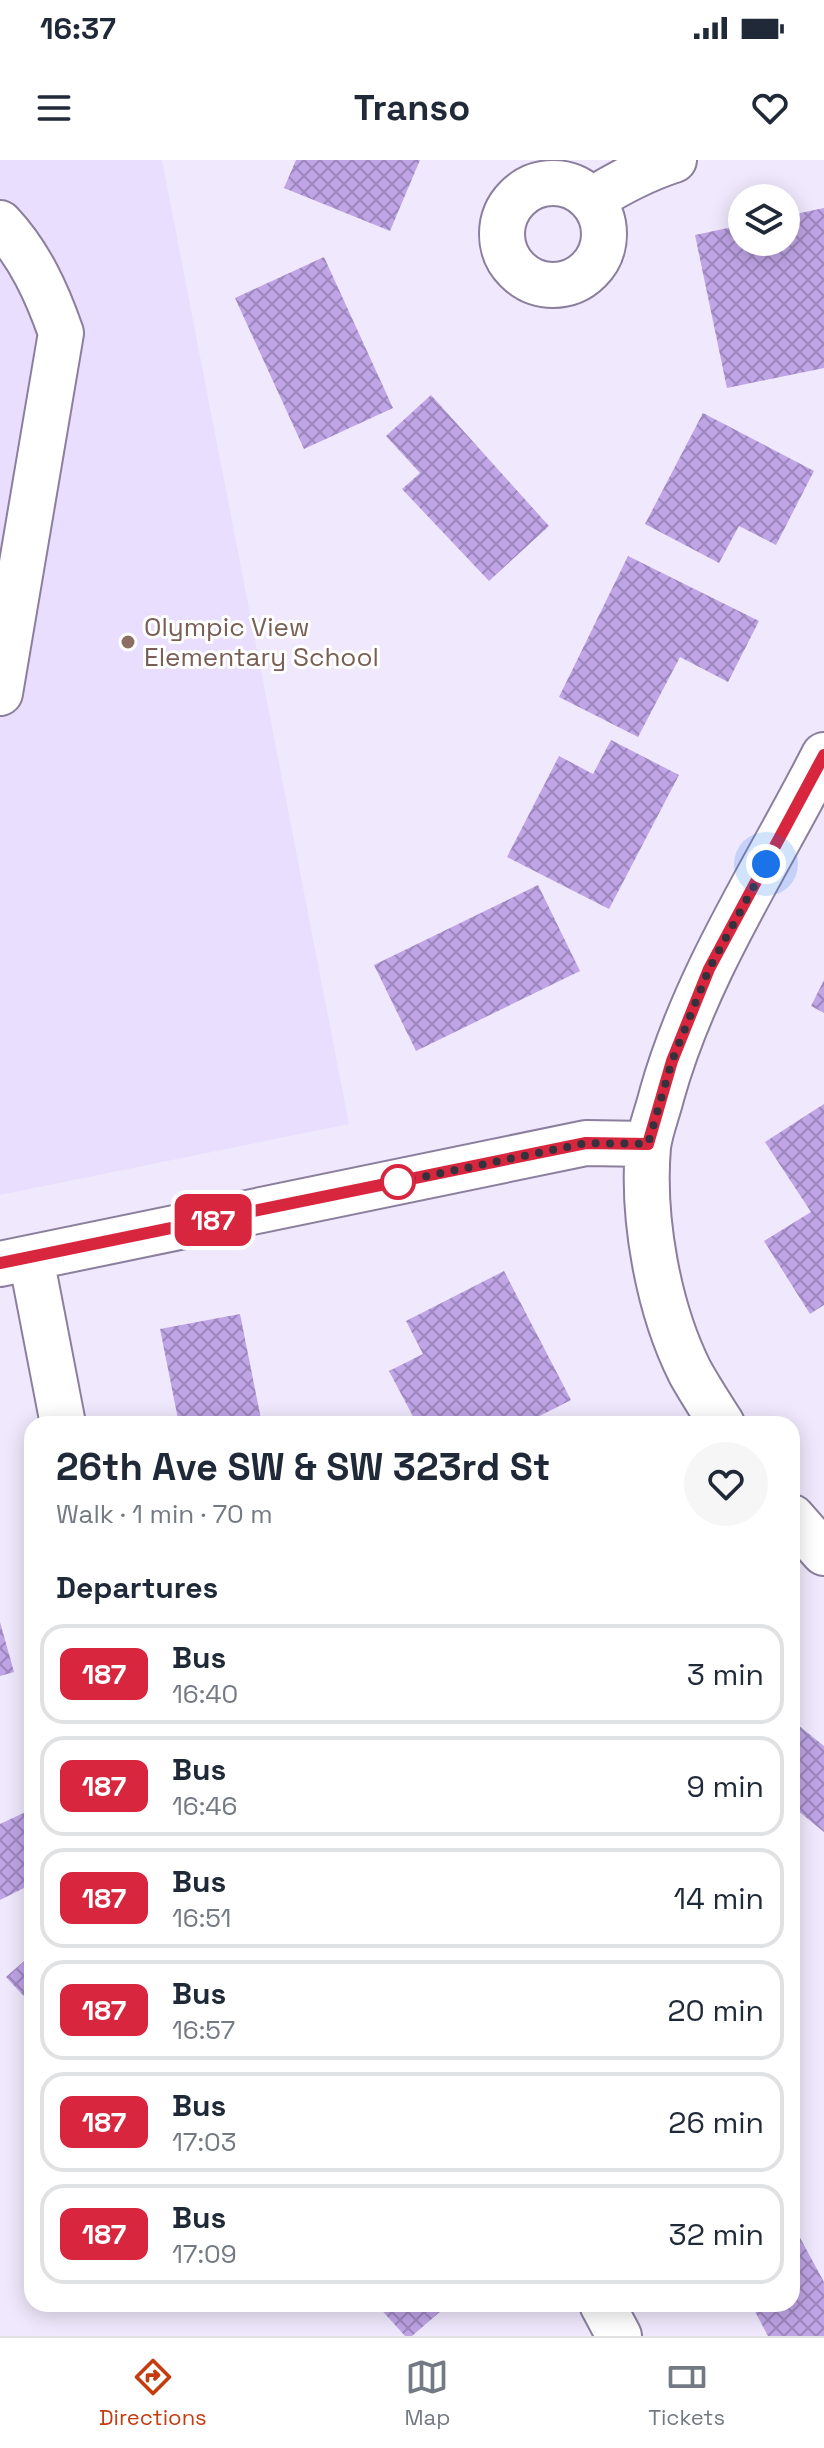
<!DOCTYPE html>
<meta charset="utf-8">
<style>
:root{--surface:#fff;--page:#f6f6f7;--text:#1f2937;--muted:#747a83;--line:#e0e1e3;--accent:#c43c10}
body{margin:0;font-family:"Space Grotesk",sans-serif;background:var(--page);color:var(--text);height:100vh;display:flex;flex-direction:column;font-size:30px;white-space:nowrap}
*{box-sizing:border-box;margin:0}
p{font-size:26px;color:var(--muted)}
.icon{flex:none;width:44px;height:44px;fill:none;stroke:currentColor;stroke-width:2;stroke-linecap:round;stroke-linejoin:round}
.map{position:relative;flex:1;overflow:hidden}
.sheet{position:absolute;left:24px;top:1256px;width:776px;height:896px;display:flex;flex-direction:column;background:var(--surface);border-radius:24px;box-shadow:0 4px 20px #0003}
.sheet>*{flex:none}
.badge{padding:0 16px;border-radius:12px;font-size:28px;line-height:52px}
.controls{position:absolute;left:728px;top:24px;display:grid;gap:16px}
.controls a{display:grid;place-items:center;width:72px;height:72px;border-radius:50%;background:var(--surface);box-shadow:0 4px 20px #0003;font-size:40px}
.you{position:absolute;width:40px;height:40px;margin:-20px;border:6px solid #fff;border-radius:50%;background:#1a73e8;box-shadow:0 0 0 12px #1a73e833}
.map>.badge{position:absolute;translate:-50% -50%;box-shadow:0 0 0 4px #fff}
h2{padding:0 32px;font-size:30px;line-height:72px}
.round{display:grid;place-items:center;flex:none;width:84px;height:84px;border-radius:42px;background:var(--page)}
.headline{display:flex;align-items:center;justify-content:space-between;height:136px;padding:0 32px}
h1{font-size:38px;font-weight:800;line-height:60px}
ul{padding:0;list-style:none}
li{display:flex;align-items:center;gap:24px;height:100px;margin:0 16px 12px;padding:0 16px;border:4px solid var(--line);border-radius:24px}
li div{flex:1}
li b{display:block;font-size:30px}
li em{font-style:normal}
li .badge{min-width:88px;font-weight:700;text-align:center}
.status{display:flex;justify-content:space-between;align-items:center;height:56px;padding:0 40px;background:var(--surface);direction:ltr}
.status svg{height:22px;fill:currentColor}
header{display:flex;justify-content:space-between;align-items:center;height:104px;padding:0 32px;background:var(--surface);font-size:36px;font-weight:800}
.dock{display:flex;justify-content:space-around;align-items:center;height:112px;border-top:2px solid var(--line);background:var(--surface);font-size:22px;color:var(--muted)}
.dock a{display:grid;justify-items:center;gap:4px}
.dock .current{color:var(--accent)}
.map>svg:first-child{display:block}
</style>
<div class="status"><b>16:37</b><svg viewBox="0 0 49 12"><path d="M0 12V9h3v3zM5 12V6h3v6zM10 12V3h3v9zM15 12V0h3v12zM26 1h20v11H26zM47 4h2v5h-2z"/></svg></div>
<header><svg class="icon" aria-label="menu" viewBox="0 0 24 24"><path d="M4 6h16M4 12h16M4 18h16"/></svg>Transo<svg class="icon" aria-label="heart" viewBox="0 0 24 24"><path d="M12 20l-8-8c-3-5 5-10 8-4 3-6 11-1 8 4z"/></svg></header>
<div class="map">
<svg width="824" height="2176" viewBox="0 0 824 2176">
<defs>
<pattern id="building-cross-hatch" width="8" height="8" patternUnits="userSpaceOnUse" patternTransform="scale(2)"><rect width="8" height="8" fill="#bfa4e6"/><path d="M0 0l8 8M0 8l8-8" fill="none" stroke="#9c86bc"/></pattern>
</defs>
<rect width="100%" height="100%" fill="#f0e9fd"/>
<path fill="#eadefe" d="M0,0H162L349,964L0,1035Z"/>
<path fill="url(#building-cross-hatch)" d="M296,0H420L390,71L284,28Z
M824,48V208L727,228L695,75L742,65V82H786V56Z
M324,97L393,248L304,289L235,138Z
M431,235L549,366L489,421L402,329L420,313L386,276Z
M703,253L814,311L776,385L739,366L719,403L645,364Z
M628,396L759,461L728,522L680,497L638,577L559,537Z
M611,580L679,615L609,749L507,697L559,596L593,614Z
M538,725L580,811L416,891L374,805Z
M824,820V853L811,846Z
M824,944V1145L810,1154L764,1081L811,1052L765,982Z
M504,1111L571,1240L524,1264H417L389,1211L423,1194L406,1161Z
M240,1154L262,1264H179L160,1169Z
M0,1462L14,1512L0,1516Z
M798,1565L824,1586V1672L792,1646V1573Z
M32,1649V1724L0,1740V1664Z
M32,1794V1845L6,1817Z
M792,2063L824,2122V2176H768L751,2144H792Z
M376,2144H449L412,2176H405Z"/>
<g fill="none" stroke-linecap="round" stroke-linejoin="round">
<g stroke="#8b7f9d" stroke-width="48">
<path id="minor" d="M502 74a51 51 0 1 1 102 0a51 51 0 1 1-102 0Z
M592,40C617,24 646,9 674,0
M0,63C30,95 47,133 61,173L0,533
M31,1098L63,1264
M0,1104L586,983L648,984
M722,1264C711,1247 700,1230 690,1212C658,1148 642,1058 648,987C650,970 658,951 662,934C696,813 767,707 824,595
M792,1357L824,1393
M602,2144L619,2176"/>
</g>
<use href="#minor" stroke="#fff" stroke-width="44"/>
</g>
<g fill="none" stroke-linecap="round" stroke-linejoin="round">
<g stroke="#fff" stroke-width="18">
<path id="line" d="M0,1103L586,983L648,984L672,901L709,809L824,595"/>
</g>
<use href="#line" stroke="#d7263d" stroke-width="12"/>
<path stroke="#36313d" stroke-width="8" stroke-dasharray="0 14.4" d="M398,1022L586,983L648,984L672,901L709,809L766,704"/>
</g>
<circle fill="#8d6e63" stroke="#fff" stroke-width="3" cx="128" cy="482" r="8"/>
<circle fill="#fff" stroke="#d7263d" stroke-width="4" cx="398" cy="1022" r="16"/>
<g text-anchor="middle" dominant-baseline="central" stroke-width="6" stroke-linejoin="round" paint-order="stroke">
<g font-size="26" fill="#785e54" stroke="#fff" text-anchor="start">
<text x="144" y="467">Olympic View<tspan x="144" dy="30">Elementary School</tspan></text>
</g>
</g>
</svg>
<div class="controls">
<a><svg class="icon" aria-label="layers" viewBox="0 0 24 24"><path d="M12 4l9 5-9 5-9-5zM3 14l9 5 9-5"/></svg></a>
</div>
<div class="you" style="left:766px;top:704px"></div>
<b class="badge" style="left:213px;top:1060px;background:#d7263d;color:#fff">187</b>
<section class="sheet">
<div class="headline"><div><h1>26th Ave SW &amp; SW 323rd St</h1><p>Walk · 1 min · 70 m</p></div><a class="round"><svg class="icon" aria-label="heart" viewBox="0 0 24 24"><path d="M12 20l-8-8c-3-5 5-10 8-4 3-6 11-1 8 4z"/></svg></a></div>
<h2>Departures</h2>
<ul>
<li><span class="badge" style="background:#d7263d;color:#fff">187</span><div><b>Bus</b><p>16:40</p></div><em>3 min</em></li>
<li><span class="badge" style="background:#d7263d;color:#fff">187</span><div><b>Bus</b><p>16:46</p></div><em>9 min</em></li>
<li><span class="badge" style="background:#d7263d;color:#fff">187</span><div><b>Bus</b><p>16:51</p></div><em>14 min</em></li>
<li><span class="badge" style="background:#d7263d;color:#fff">187</span><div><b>Bus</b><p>16:57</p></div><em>20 min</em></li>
<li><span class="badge" style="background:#d7263d;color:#fff">187</span><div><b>Bus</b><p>17:03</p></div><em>26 min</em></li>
<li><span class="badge" style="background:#d7263d;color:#fff">187</span><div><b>Bus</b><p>17:09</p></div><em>32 min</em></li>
</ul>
</section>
</div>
<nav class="dock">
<a class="current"><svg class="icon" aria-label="directions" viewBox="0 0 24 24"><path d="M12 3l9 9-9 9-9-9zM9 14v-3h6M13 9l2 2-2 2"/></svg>Directions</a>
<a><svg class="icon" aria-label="map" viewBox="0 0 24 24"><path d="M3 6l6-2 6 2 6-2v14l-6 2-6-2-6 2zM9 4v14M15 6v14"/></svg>Map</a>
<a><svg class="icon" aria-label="tickets" viewBox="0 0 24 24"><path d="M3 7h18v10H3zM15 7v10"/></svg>Tickets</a>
</nav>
